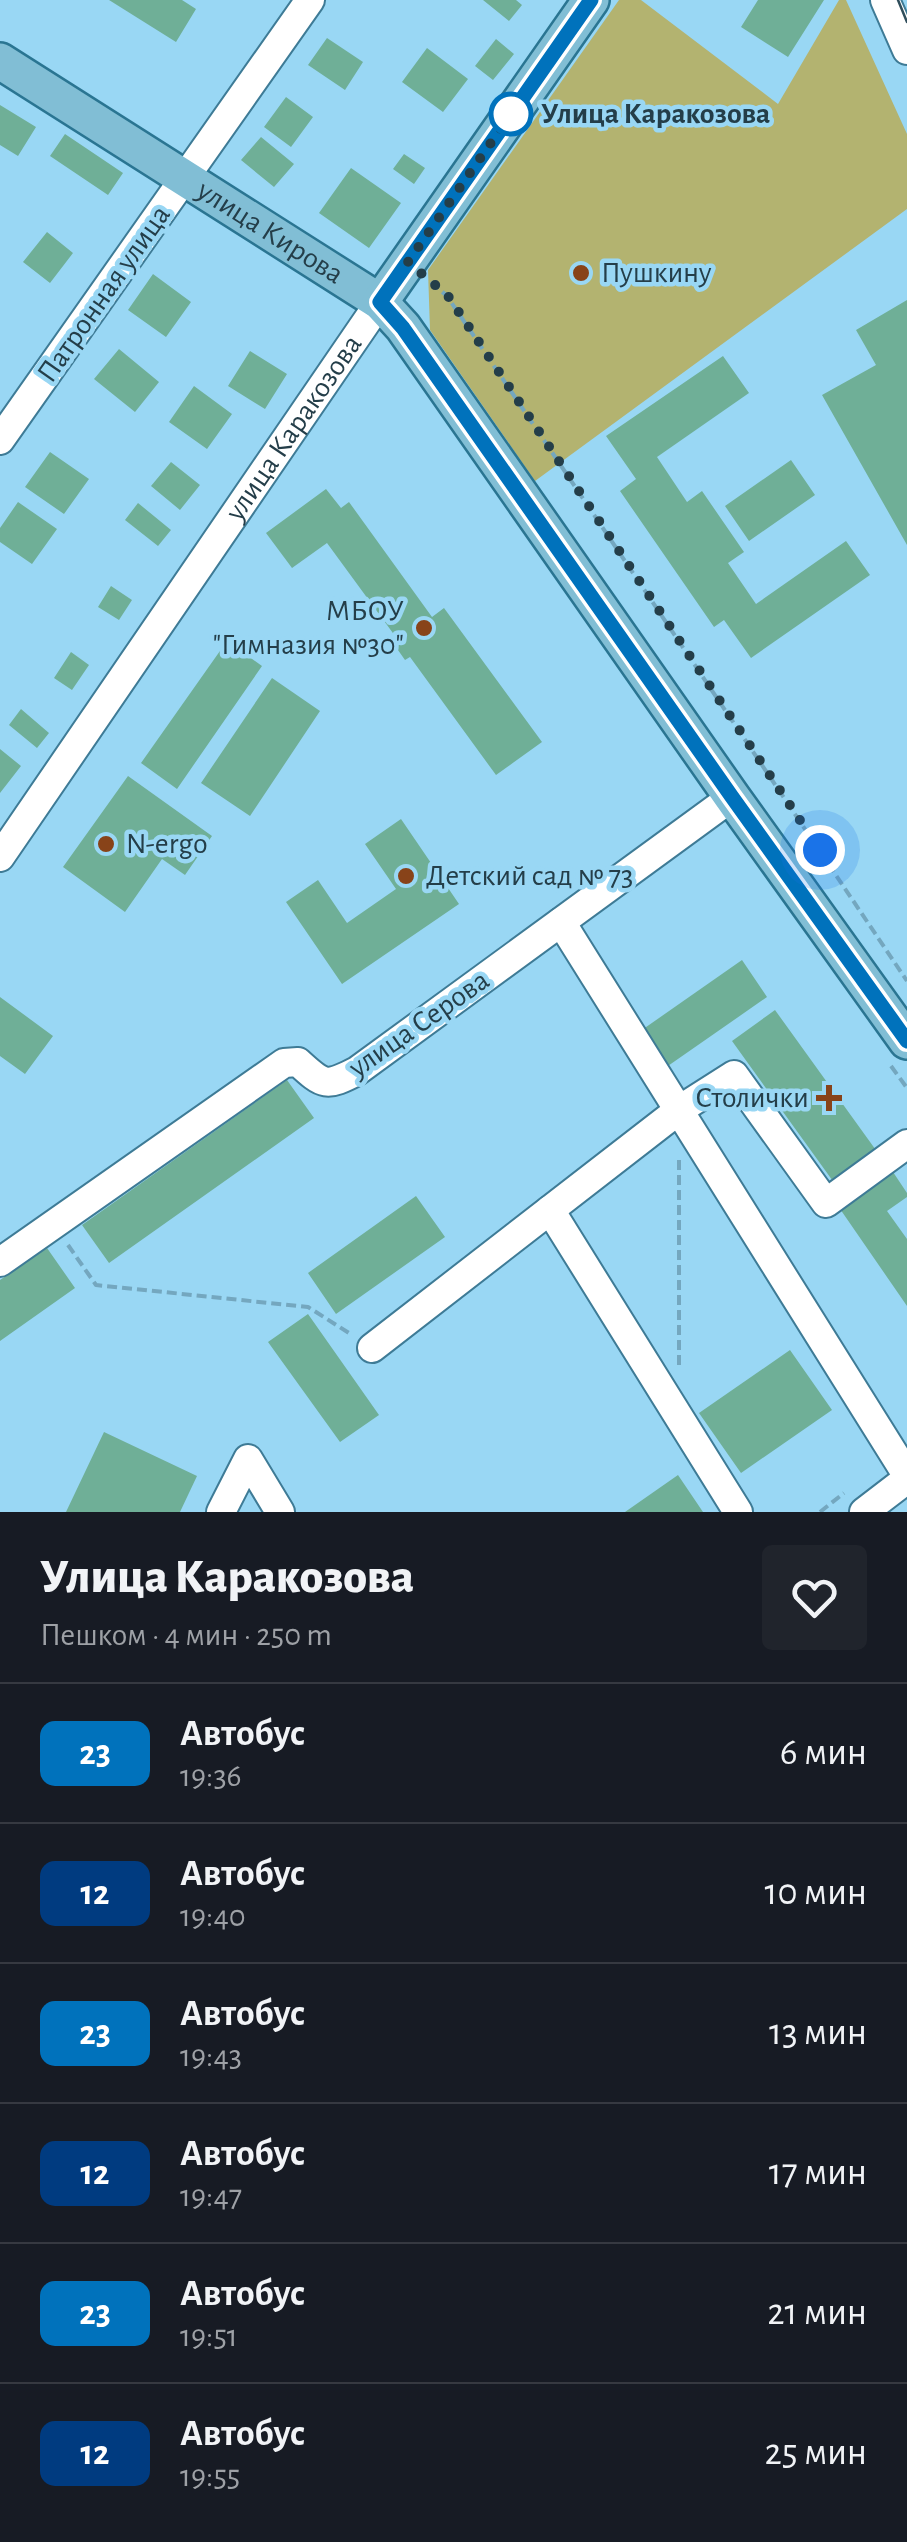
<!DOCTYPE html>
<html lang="ru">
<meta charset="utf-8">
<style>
:root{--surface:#171b24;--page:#20242c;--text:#f1f3f6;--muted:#9ea1a6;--line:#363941}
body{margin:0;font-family:"Alegreya Sans",sans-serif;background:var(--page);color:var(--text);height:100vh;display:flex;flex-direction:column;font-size:38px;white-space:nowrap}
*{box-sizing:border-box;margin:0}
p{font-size:32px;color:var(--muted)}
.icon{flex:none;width:55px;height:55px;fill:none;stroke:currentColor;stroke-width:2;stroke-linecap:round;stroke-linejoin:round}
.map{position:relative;height:1512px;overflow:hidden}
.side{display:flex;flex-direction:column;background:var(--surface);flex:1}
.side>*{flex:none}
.badge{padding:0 20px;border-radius:15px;font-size:35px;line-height:65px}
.you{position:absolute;width:50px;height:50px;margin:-25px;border:8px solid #fff;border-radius:50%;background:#1a73e8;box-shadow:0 0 0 15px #1a73e833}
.map>.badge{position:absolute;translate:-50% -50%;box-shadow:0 0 0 5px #fff}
.round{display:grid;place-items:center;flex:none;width:105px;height:105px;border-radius:10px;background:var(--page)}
.headline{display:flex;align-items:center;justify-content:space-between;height:170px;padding:0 40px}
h1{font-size:48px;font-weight:800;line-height:75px}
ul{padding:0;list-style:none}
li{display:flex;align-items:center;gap:30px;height:140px;padding:0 40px;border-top:2px solid var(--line)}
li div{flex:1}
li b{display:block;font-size:38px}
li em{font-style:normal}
li .badge{min-width:110px;font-weight:700;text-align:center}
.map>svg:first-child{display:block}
</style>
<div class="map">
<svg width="907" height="1512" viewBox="0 0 907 1512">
<rect width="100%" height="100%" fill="#99d7f4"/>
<path fill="#b3b370" d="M619,0H641L778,104L839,0H846L907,134V209L535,481L430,330L428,270Z"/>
<path fill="#6faf97" d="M109,0H182L196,9L176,42Z
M483,0H516L522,5L509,21Z
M758,0H824L788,57L741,27Z
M327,38L363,62L345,90L308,65Z
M496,39L514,54L493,80L475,66Z
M427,48L468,79L443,112L402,82Z
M286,97L313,117L291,147L264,127Z
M0,105L36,127L18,156L0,145Z
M65,134L123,173L108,195L50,156Z
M261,137L294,164L274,187L241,160Z
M404,154L425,168L414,184L393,169Z
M351,168L401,203L369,248L319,213Z
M47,232L73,253L50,283L23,262Z
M153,274L191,302L166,337L128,310Z
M907,300V545L822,395L876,365L856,330Z
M119,349L159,382L135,412L94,379Z
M250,351L287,374L265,409L228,386Z
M723,356L749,393L657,457L687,502L702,491L744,552L728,563L756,604L846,541L870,575L751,658L724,620L714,627L620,491L636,479L606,436Z
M194,386L232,414L207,449L169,422Z
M50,452L89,479L64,514L25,487Z
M791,460L815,495L749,541L725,506Z
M171,462L200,485L180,510L151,486Z
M326,489L341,508L349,502L432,617L444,608L542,742L496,775L410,657L405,660L393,643L398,640L327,543L292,568L266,533Z
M18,502L57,529L32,564L0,542V528Z
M138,503L171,530L158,546L125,520Z
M111,586L132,600L119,620L98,607Z
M227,641L262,666L177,789L141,763Z
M71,652L89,665L72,690L54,678Z
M272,678L320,711L250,816L201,783Z
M21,709L49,733L37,748L9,725Z
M0,749L21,766L0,793Z
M128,776L212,836L185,875L162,859L125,912L63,867Z
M401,819L459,904L342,984L286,902L318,880L347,923L396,889L365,844Z
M742,960L767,997L665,1068L639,1032Z
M0,997L53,1036L25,1074L0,1056Z
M775,1010L878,1153L835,1184L732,1041Z
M287,1080L314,1118L109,1263L82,1225Z
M891,1169L907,1193V1197L887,1211L907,1239V1306L838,1206Z
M416,1196L445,1237L336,1314L308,1273Z
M47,1248L75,1288L0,1341V1280Z
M308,1314L379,1415L340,1442L268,1342Z
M790,1350L832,1410L741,1473L699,1413Z
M104,1432L197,1476L180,1512H66Z
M678,1475L703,1512H625Z"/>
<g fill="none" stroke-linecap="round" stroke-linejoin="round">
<g stroke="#3e7b96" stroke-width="32">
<g id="minor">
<path d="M885,0L907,50"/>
<path d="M0,440L310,0"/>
<path id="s1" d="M0,857L380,302"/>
<path d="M561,922L907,1475"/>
<path d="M550,1210L738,1512"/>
<path d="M0,1262L284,1063L298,1062C324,1086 326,1087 357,1071L732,797"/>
<path d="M372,1348L679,1110L734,1075L826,1203L907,1144"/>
<path d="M221,1512L248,1459L280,1512"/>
<path d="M864,1512L907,1479"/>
</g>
</g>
<g stroke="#2a7592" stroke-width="40">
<g id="major">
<path id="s2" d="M0,61L380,302L403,327L732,797L907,1041"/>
<path d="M380,302L591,0"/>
</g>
</g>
<path stroke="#74a7bf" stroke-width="4" stroke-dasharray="10 5" stroke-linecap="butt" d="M431,282L447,296L907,981
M891,1066L907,1088
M679,1160V1366
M68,1245L96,1285L308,1307L349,1333
M820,1512L844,1493"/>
<use href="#minor" stroke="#fff" stroke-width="28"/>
<use href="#major" stroke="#81bed5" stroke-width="35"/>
<path stroke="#304e5b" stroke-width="2.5" d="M898,0L907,22"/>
</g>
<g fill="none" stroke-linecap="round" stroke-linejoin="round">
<g stroke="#fff" stroke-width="22">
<path id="line" d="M591,0L380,302L403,328L732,797L907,1041"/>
</g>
<use href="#line" stroke="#0072bc" stroke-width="15"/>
<path stroke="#243e49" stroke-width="10" stroke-dasharray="0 18" d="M511,114L408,262L448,296L820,850"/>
</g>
<circle fill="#fff" stroke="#0072bc" stroke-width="5" cx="511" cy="114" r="20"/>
<g fill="#884319" stroke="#99d7f4" stroke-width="4">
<circle cx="581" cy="273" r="10"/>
<circle cx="424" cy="628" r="10"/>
<circle cx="106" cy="844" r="10"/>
<circle cx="406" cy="876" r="10"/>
<path d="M824 1083h10v10h10v10h-10v10h-10v-10h-10v-10h10z"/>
</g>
<g text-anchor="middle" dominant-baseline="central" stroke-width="9" stroke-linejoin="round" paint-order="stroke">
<g font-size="30" font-weight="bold" fill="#243e49" stroke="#99d7f4" text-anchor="start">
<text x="541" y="114">Улица Каракозова</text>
</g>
<g font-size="30" fill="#243e49" stroke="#99d7f4">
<text stroke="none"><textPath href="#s2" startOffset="320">улица Кирова</textPath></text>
<text transform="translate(104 294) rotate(-55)">Патронная улица</text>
<text stroke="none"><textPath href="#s1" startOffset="520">улица Каракозова</textPath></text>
<text transform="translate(419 1024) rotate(-35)">улица Серова</text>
</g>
<g font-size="30" fill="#243e49" stroke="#99d7f4" text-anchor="start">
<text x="601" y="273">Пушкину</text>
<text x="404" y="611" text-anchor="end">МБОУ<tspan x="404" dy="34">"Гимназия №30"</tspan></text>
<text x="126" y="844">N-ergo</text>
<text x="426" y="876">Детский сад № 73</text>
<text x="809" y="1098" text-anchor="end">Столички</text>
</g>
</g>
</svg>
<div class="you" style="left:820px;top:850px"></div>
</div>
<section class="side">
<div class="headline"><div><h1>Улица Каракозова</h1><p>Пешком · 4 мин · 250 m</p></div><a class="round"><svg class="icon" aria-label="heart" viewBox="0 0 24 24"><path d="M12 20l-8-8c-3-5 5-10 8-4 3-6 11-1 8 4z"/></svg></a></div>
<ul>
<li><span class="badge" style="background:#0072bc;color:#fff">23</span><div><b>Автобус</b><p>19:36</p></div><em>6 мин</em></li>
<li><span class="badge" style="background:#003b80;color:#fff">12</span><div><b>Автобус</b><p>19:40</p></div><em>10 мин</em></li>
<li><span class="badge" style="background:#0072bc;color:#fff">23</span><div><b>Автобус</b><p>19:43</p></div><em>13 мин</em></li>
<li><span class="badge" style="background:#003b80;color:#fff">12</span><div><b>Автобус</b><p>19:47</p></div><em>17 мин</em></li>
<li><span class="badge" style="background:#0072bc;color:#fff">23</span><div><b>Автобус</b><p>19:51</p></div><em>21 мин</em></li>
<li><span class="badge" style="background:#003b80;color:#fff">12</span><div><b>Автобус</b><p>19:55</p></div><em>25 мин</em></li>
</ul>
</section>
